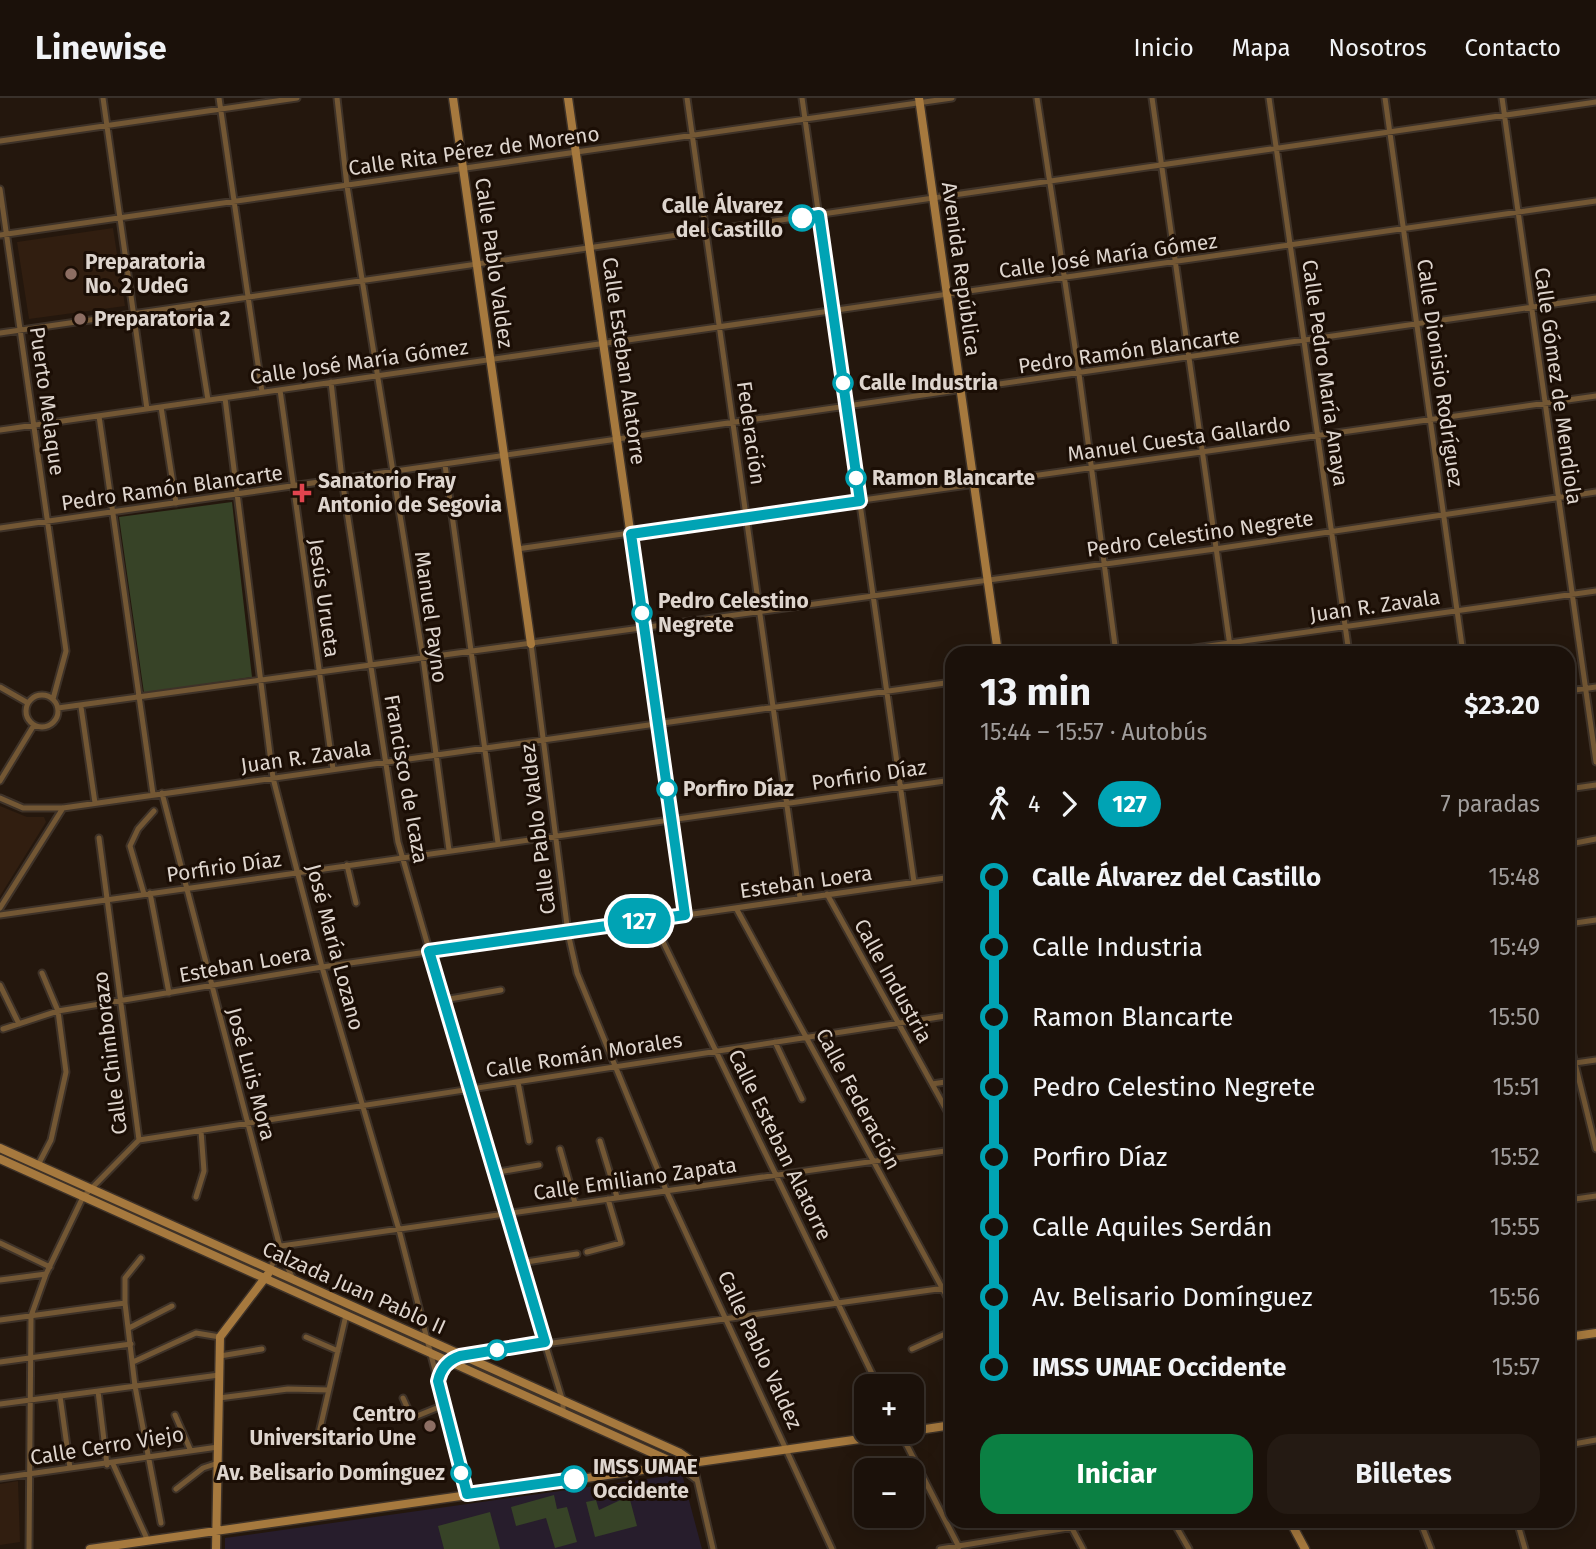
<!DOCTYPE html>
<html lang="es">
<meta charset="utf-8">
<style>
:root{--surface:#1b110a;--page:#241a13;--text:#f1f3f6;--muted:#a09d9c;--line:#39312b;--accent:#0b8043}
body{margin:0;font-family:"Fira Sans",sans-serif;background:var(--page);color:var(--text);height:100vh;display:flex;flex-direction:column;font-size:26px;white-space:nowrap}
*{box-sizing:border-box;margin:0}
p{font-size:23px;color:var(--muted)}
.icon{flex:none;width:38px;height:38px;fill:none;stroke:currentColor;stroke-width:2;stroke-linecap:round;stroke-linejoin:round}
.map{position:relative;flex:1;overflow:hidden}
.panel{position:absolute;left:945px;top:548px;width:630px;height:882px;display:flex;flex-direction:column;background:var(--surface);border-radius:21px;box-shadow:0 4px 18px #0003,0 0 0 2px var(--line)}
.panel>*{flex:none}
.badge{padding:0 14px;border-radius:23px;font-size:24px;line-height:46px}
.tools{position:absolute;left:854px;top:1276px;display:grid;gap:14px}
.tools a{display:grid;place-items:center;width:70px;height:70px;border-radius:14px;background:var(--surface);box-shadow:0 4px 18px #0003,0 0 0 2px var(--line);font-size:35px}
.map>.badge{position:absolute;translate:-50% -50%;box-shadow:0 0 0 4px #fff}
.legs{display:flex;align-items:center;gap:10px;height:77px;padding:0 35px;font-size:23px}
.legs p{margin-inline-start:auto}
.overview{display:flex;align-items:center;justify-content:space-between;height:119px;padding:0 35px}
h1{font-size:38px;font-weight:700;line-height:52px}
.action{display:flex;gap:14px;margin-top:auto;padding:14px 35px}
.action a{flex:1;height:80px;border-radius:21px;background:var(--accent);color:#fff;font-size:28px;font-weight:700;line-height:80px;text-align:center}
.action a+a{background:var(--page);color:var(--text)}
ul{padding:0 35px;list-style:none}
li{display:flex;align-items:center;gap:24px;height:70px;font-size:26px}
li i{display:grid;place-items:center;width:10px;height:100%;margin:0 9px;background:currentColor}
li i::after{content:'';width:18px;height:18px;margin:-9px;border:5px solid;border-radius:50%;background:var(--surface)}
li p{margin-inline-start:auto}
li:first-child i{background:linear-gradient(#0000 50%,currentColor 0)}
li:last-child i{background:linear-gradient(currentColor 50%,#0000 0)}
header{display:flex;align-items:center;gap:42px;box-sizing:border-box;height:98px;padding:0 35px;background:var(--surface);border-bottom:2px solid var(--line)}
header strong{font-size:33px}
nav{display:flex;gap:38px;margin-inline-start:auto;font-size:24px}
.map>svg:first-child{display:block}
</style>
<header>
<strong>Linewise</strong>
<nav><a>Inicio</a><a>Mapa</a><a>Nosotros</a><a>Contacto</a></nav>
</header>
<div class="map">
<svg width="1596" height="1451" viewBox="0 0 1596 1451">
<rect width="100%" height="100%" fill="#24170d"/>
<path fill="#311e10" d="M113,130L125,208L29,221L17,144Z
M0,708L27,719H44L46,724L0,798Z
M18,1383L20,1444L0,1447V1386Z"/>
<path fill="#271d2c" d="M682,1376L702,1451H225V1440Z"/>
<path fill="#374327" d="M232,404L252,579L144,595L119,419Z
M554,1397L557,1411L567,1409L577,1444L555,1450L546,1420L516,1428L511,1409Z
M629,1398L637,1428L595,1439L586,1404L596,1402L599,1412Z
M490,1414L500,1451H444L438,1428Z"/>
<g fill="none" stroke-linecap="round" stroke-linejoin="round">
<g stroke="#3e3228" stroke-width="9">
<path id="street" d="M103,0L147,311
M219,0L262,294
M337,0L347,88L423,560L449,752
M687,0L800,800
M802,0L914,784
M1037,0L1079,276L1116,555
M1152,0L1231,555
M1269,0L1349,555
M1385,0L1463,555
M1502,0L1596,664
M0,43L297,0
M0,91L66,553L53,601
M0,137L952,0
M193,208L208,302
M0,235L1596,4
M331,284L342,381L398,744L505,1115L563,1304V1315
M280,292L333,671
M225,300L273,680L322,869L399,1132L467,1397
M161,309L176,405
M99,318L153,696
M0,332L1596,103
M445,367L498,745
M0,430L1596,200
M517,451L1596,298
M644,530L685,816
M531,546L568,835L577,875L666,1092L832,1451
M1159,555L1596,493
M0,589L28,605
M1568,593L1596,589
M26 613a16 16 0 1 1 32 0a16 16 0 1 1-32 0Z
M81,609L95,705
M58,610L1215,451L1596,394
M0,683L34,627
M1568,691L1596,687
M162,695L282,1157L292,1179
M0,700L23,710H63L952,584
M99,740L139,1042
M1570,746L1596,741
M347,767L356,805
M150,795L169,895
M144,796L130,748L138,731L154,713
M827,796L952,1022
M0,810L63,710
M736,810L952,1208
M0,817L952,682
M652,821L878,1288
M1568,826L1596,822
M0,887L19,926
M444,902L501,892
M3,931L58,913L322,869L952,779
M1568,937L1596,1051
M775,944L802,1001
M1568,966L1596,962
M518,984L529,1043
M932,986L952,983
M139,1042L952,917
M600,1043L617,1099
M560,1051L575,1105
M38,1067L51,1042L66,974L58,913L42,875
M493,1075L539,1067
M196,1099L204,1073L201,1033
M1568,1102L1596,1098
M0,1145L50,1169
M281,1148L952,1052
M587,1154L621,1145L608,1101
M141,1160L125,1180V1205L135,1288L161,1425
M520,1165L577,1156
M270,1171L281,1148
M0,1182L46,1176
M0,1222L125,1205
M129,1230L172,1208
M306,1239L338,1253
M912,1251L952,1233
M220,1258L262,1251
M0,1264L131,1246
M133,1264L196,1235L220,1239
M438,1279L445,1267L460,1258L952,1189
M98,1293L107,1367
M60,1298L70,1370
M219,1300L288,1291L329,1292
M403,1300L412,1320L444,1307
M0,1306L219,1277
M175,1317L190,1351
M900,1334L959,1449
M319,1335L346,1217
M1568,1347L1596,1342
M693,1364L713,1451
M113,1366L148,1443
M679,1368L695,1381
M0,1380L218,1349
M176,1391L203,1370L218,1365
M1068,1423L1083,1451
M1173,1423L1189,1451
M1420,1423L1431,1451
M1517,1423L1525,1451
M29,1451L31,1218L46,1176L83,1099L139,1042
M940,1451L1111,1423"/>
</g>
<g stroke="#3e3228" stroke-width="11">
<path id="secondary" d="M453,0L531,546
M568,0L644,530
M919,0L998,555
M0,1050L680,1355L693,1364
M0,1061L677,1366
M1568,1239L1596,1235
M912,1333L952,1327
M1290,1423L1305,1451
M90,1451L909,1334
M216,1451L220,1239L268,1176"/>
</g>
<use href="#street" stroke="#735734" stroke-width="5"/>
<use href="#secondary" stroke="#a6793e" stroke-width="8"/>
</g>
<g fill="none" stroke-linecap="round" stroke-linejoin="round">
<g stroke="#fff" stroke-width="16">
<path id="line-1" d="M574,1381L467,1396L438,1283C441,1270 448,1262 460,1258L545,1244L429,853L685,817L631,436L860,403L819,117L802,120"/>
</g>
<use href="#line-1" stroke="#00a3b4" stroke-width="10"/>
</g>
<g fill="#fff" stroke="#00a3b4" stroke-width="3.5">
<circle cx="802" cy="120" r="12"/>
<circle cx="843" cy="285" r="9"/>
<circle cx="856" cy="380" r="9"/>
<circle cx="642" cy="515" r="9"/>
<circle cx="667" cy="691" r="9"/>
<circle cx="497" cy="1252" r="9"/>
<circle cx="461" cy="1375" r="9"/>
<circle cx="574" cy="1381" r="12"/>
</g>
<g fill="#8d6e63" stroke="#1b0e05" stroke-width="2.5">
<circle cx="71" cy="176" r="7"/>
<circle cx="80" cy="221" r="7"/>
<circle cx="430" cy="1328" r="7"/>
</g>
<path fill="#e0444e" stroke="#1b0e05" stroke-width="2.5" d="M298.5 384.5h7v7h7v7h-7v7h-7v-7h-7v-7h7z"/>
<g text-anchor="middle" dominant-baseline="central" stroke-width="6" stroke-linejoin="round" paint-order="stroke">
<g font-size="21" fill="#ded5ce" stroke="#1b0e05">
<text transform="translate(474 53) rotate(-8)">Calle Rita Pérez de Moreno</text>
<text transform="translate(1108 158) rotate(-8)">Calle José María Gómez</text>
<text transform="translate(494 165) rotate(82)">Calle Pablo Valdez</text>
<text transform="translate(961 171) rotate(82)">Avenida República</text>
<text transform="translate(1129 253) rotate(-8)">Pedro Ramón Blancarte</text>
<text transform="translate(624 263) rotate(82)">Calle Esteban Alatorre</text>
<text transform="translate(359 264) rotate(-8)">Calle José María Gómez</text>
<text transform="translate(1325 275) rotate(82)">Calle Pedro María Anaya</text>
<text transform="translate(1440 275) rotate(82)">Calle Dionisio Rodríguez</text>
<text transform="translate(1558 288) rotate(82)">Calle Gómez de Mendiola</text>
<text transform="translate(47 303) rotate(82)">Puerto Melaque</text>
<text transform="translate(751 335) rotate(82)">Federación</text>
<text transform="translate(1179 341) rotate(-8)">Manuel Cuesta Gallardo</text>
<text transform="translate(172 390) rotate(-8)">Pedro Ramón Blancarte</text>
<text transform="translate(1200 436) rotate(-8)">Pedro Celestino Negrete</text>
<text transform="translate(324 500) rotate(82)">Jesús Urueta</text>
<text transform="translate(1375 508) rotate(-8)">Juan R. Zavala</text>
<text transform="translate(431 519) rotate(82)">Manuel Payno</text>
<text transform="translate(306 659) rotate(-8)">Juan R. Zavala</text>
<text transform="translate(869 677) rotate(-8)">Porfirio Díaz</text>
<text transform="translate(406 681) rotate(80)">Francisco de Icaza</text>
<text transform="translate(538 731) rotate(-97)">Calle Pablo Valdez</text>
<text transform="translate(224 769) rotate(-8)">Porfirio Díaz</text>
<text transform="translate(806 784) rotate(-8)">Esteban Loera</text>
<text transform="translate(335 849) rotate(75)">José María Lozano</text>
<text transform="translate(245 866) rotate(-10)">Esteban Loera</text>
<text transform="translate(893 883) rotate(61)">Calle Industria</text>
<text transform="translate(110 955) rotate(-97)">Calle Chimborazo</text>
<text transform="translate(584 957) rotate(-9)">Calle Román Morales</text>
<text transform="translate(251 976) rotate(75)">José Luis Mora</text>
<text transform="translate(858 1001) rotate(62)">Calle Federación</text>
<text transform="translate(780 1047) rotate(64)">Calle Esteban Alatorre</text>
<text transform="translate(635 1081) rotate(-8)">Calle Emiliano Zapata</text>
<text transform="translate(354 1190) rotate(24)">Calzada Juan Pablo II</text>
<text transform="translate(760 1252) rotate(65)">Calle Pablo Valdez</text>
<text transform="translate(107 1348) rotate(-9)">Calle Cerro Viejo</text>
</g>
<g font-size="21" font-weight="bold" fill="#ded5ce" stroke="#1b0e05" text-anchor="start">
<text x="783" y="108" text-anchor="end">Calle Álvarez<tspan x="783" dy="24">del Castillo</tspan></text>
<text x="859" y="285">Calle Industria</text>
<text x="872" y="380">Ramon Blancarte</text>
<text x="658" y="503">Pedro Celestino<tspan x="658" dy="24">Negrete</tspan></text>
<text x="683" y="691">Porfiro Díaz</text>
<text x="593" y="1369">IMSS UMAE<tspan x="593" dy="24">Occidente</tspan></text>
<text x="445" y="1375" text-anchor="end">Av. Belisario Domínguez</text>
</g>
<g font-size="21" font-weight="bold" fill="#ded5ce" stroke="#1b0e05" text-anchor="start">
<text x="85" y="164">Preparatoria<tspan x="85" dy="24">No. 2 UdeG</tspan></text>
<text x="94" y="221">Preparatoria 2</text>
<text x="318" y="383">Sanatorio Fray<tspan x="318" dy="24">Antonio de Segovia</tspan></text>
<text x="416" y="1316" text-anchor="end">Centro<tspan x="416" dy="24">Universitario Une</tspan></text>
</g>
</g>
</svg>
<div class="tools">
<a>+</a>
<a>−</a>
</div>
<b class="badge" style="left:639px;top:823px;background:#00a3b4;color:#fff">127</b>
<section class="panel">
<div class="overview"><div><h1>13 min</h1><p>15:44 – 15:57 · Autobús</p></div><b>$23.20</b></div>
<div class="legs"><svg class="icon" aria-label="walk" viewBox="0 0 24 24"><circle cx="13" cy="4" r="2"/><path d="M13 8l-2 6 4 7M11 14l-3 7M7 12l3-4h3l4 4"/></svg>4<svg class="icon" aria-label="forward" viewBox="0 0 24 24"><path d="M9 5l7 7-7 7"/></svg><b class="badge" style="background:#00a3b4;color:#fff">127</b><p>7 paradas</p></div>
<ul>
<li><i style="color:#00a3b4"></i><b>Calle Álvarez del Castillo</b><p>15:48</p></li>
<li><i style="color:#00a3b4"></i><span>Calle Industria</span><p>15:49</p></li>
<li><i style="color:#00a3b4"></i><span>Ramon Blancarte</span><p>15:50</p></li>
<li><i style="color:#00a3b4"></i><span>Pedro Celestino Negrete</span><p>15:51</p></li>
<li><i style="color:#00a3b4"></i><span>Porfiro Díaz</span><p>15:52</p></li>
<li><i style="color:#00a3b4"></i><span>Calle Aquiles Serdán</span><p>15:55</p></li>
<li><i style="color:#00a3b4"></i><span>Av. Belisario Domínguez</span><p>15:56</p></li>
<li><i style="color:#00a3b4"></i><b>IMSS UMAE Occidente</b><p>15:57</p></li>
</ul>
<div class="action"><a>Iniciar</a><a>Billetes</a></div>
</section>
</div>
